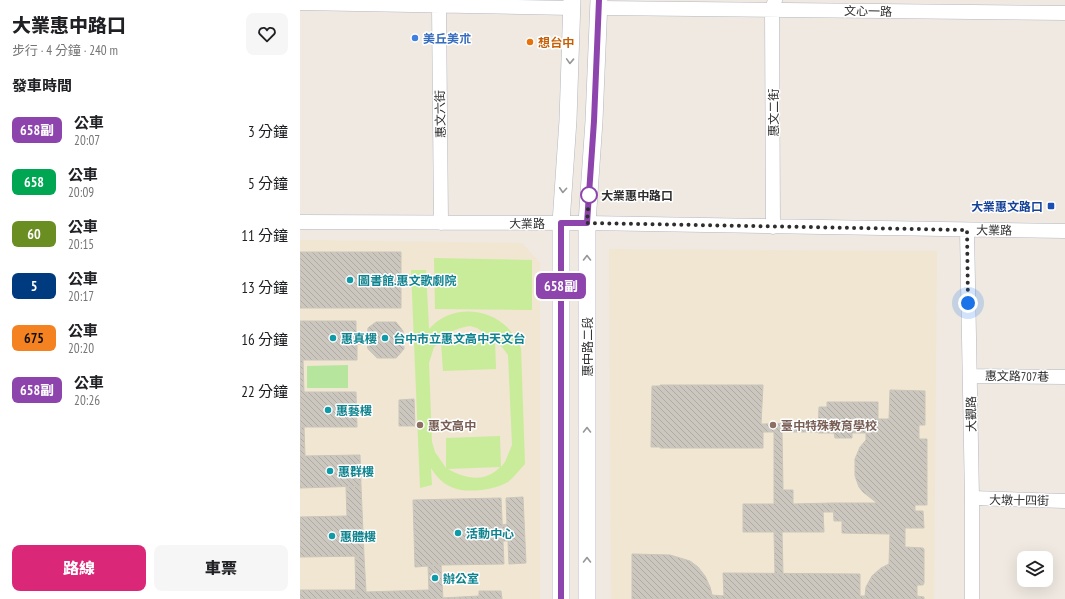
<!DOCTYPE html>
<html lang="zh-TW">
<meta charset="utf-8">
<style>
:root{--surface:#fff;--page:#f6f6f6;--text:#202124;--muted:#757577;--accent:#db2777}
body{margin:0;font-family:"PT Sans Narrow","Noto Sans TC",sans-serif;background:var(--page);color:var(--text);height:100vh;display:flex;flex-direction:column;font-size:15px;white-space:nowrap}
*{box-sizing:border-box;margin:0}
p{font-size:13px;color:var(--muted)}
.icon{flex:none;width:22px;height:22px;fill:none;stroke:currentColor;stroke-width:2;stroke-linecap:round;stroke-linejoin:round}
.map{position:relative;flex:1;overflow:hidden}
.panel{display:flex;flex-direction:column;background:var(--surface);width:300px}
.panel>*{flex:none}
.badge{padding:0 8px;border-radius:6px;font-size:14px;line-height:26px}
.tools{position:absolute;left:717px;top:551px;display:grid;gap:8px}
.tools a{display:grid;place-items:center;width:36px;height:36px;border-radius:8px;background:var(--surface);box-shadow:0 4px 16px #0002;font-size:20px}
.you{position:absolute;width:20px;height:20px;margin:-10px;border:3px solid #fff;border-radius:50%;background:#1a73e8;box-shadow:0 0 0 6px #1a73e833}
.map>.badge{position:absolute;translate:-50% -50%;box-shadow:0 0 0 2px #fff}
h2{padding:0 12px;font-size:15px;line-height:36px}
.round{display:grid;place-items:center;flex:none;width:42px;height:42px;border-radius:8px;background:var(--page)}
.head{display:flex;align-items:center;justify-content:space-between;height:68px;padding:0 12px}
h1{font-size:19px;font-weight:800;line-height:30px}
.cta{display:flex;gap:8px;margin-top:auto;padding:8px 12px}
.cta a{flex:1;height:46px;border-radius:8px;background:var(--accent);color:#fff;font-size:16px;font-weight:800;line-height:46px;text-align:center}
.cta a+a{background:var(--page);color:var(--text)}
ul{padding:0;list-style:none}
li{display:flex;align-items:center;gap:12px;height:52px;padding:0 12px}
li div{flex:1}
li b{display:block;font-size:15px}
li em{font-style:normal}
li .badge{min-width:44px;font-weight:700;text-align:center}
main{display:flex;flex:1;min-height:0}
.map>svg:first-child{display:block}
</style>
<main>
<section class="panel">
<div class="head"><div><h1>大業惠中路口</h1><p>步行 · 4 分鐘 · 240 m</p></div><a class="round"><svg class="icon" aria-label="heart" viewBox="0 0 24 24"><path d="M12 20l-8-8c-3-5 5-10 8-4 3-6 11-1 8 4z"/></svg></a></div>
<h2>發車時間</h2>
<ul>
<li><span class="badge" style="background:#8e44ad;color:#fff">658副</span><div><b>公車</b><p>20:07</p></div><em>3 分鐘</em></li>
<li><span class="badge" style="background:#00a651;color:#fff">658</span><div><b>公車</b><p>20:09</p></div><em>5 分鐘</em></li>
<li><span class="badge" style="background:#6b8e23;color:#fff">60</span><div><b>公車</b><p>20:15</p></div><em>11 分鐘</em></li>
<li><span class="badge" style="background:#003b80;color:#fff">5</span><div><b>公車</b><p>20:17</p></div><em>13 分鐘</em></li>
<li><span class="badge" style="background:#f58220;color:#111">675</span><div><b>公車</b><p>20:20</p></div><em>16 分鐘</em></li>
<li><span class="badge" style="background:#8e44ad;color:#fff">658副</span><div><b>公車</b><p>20:26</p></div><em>22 分鐘</em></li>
</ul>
<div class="cta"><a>路線</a><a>車票</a></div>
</section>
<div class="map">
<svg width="765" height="599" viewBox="0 0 765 599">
<defs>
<pattern id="building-back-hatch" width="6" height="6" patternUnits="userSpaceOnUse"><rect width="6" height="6" fill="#cbc7bf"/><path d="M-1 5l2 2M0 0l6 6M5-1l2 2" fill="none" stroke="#afaba4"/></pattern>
</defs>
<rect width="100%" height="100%" fill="#efe9e1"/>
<path fill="#f0e6d1" d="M0,240L222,243L240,263V599H0Z
M309,249L637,251L634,599H311Z"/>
<path fill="#b6e59e" d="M48,365V388H7V366Z"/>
<path fill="#c9ec9a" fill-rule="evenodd" d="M134,258L232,260V310L135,309Z
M111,270H126L129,329C149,306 185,306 207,327C213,333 217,341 221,348L225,464C219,470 214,477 208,482C195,490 165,494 151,487C142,483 136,476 131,468L132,485L120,488ZM170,326L177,328L194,340L141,341C147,331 159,328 170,326ZM195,341L202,347L208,355L212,445L205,462L201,467L200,436L146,438V468L135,452L132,442L129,363L134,347L141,342L143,371L196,369ZM200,467C185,483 165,479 148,469Z"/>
<path fill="url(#building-back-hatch)" stroke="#cbc5ba" d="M0,252H101V308H0Z
M0,321H56V333H67V344H57V360H0Z
M76,322H96L103,331L104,349L96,358H77L68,349L67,344L68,328Z
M56,333H67V344H57Z
M0,360H3L4,392H56L57,427H0Z
M360,385H463L461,424L519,423L518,432H482L483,490H493V504L533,503V512H523L524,532H482L483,574H475L474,532H443V504H474V432H463V448H360V447H351L352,386H360Z
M590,390L625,391V425H619V439H627V505H615V511H623L624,528H605V547L623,548L624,549V583L623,585H617V596L624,597V599H332V554L370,555L390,561L398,567L405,576L410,587L412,595L424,596L423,573L560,574V596H565L566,587L572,576L581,568L589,564L590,534L542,533V521H534L533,503H577L563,492L559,487L555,476V459L560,447L566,440V433H552V438H535L534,433H518L519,407H527V402H578V419H589Z
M114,399L115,426H99V400Z
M0,427H4L5,456L60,455L61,486L0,488Z
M61,486L64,556L0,557V517L47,516L46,487Z
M223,497L226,563L209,564L208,541H203L202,525L207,524L206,498Z
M201,498L204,564L141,565L115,567L113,500Z
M55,556H64L66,592L129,590L128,565H141L143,599H56Z
M0,590H56V599H0Z
M179,591H201L202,599H143L142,598L179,596Z"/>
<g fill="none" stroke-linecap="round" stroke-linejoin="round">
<g stroke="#b4b7c1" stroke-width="15">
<path id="minor" d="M0,3L272,8
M139,6L141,223
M299,8L765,13
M0,222L287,223L765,231
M473,227L472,10L475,0
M667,230L672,498V599
M670,376L765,377
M672,498L765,501"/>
</g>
<g stroke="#b4b7c1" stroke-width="18">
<path id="tertiary" d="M261,599V223L268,120L272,0
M287,599V223L294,121L299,0"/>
</g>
<use href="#minor" stroke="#fff" stroke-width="14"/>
<use href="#tertiary" stroke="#fff" stroke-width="17"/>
</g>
<defs><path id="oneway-chevron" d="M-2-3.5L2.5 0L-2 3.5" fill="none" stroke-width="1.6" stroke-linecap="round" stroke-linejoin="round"/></defs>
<g stroke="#969696">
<use href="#oneway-chevron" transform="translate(270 61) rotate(92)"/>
<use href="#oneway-chevron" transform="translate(263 190) rotate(94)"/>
<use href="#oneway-chevron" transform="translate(287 258) rotate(-90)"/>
<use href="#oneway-chevron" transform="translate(287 430) rotate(-90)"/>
<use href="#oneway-chevron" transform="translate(287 560) rotate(-90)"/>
</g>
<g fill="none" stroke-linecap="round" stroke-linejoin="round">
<g stroke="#fff" stroke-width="9">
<path id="line" d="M261,599V223H287L294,121L299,0"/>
</g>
<use href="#line" stroke="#8e44ad" stroke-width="6"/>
<path stroke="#2e2e2e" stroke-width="4" stroke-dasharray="0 7.2" d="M289,195L287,223L667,230L668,303"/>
</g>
<circle fill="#3f7fe0" stroke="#fff" stroke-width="1.5" cx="115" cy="38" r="4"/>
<circle fill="#e8710a" stroke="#fff" stroke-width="1.5" cx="230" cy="42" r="4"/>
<circle fill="#fff" stroke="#8e44ad" stroke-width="2" cx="289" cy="195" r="8"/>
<rect fill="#1a4fb4" stroke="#fff" stroke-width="1.5" x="747" y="202" width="8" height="8" rx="2"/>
<g fill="#0f9aa8" stroke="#fff" stroke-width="1.5">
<circle cx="50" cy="280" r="4"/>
<circle cx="33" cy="338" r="4"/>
<circle cx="85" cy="338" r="4"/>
<circle cx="28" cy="410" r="4"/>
<circle cx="30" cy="471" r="4"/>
<circle cx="158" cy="533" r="4"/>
<circle cx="32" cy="536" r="4"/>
<circle cx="135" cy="578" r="4"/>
</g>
<g fill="#8d6e63" stroke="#fff" stroke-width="1.5">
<circle cx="120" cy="425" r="4"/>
<circle cx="473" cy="425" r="4"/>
</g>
<g text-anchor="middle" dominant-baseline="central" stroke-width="3" stroke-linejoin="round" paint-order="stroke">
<g font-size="12" fill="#2e2e2e" stroke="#fff">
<text transform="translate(568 11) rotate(1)">文心一路</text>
<text transform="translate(473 113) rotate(-90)">惠文二街</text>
<text transform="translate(140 114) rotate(-91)">惠文六街</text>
<text x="227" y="223">大業路</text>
<text transform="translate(694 230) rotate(1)">大業路</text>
<text transform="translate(287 347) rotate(-90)">惠中路二段</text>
<text transform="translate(717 376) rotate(1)">惠文路707巷</text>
<text transform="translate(671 414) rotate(-91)">大觀路</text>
<text transform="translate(719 500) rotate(1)">大墩十四街</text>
</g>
<g font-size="12" font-weight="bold" fill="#366cbe" stroke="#fff" text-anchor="start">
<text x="123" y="38">美丘美朮</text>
</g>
<g font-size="12" font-weight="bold" fill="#c56008" stroke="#fff" text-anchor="start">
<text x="238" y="42">想台中</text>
</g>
<g font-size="12" font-weight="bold" fill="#2e2e2e" stroke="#fff" text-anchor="start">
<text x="301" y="195">大業惠中路口</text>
</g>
<g font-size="12" font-weight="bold" fill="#164399" stroke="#fff" text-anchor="end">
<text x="743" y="206">大業惠文路口</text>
</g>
<g font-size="12" font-weight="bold" fill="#0d838f" stroke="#fff" text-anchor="start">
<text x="58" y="280">圖書館.惠文歌劇院</text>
<text x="41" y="338">惠真樓</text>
<text x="93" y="338">台中市立惠文高中天文台</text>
<text x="36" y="410">惠藝樓</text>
<text x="38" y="471">惠群樓</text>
<text x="166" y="533">活動中心</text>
<text x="40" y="536">惠體樓</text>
<text x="143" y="578">辦公室</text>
</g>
<g font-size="12" font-weight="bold" fill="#785e54" stroke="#fff" text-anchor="start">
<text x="128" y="425">惠文高中</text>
<text x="481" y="425">臺中特殊教育學校</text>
</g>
</g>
</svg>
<div class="tools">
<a><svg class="icon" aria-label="layers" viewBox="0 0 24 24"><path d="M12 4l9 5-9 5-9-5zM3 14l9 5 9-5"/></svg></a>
</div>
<div class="you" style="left:668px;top:303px"></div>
<b class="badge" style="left:261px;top:286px;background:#8e44ad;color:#fff">658副</b>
</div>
</main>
